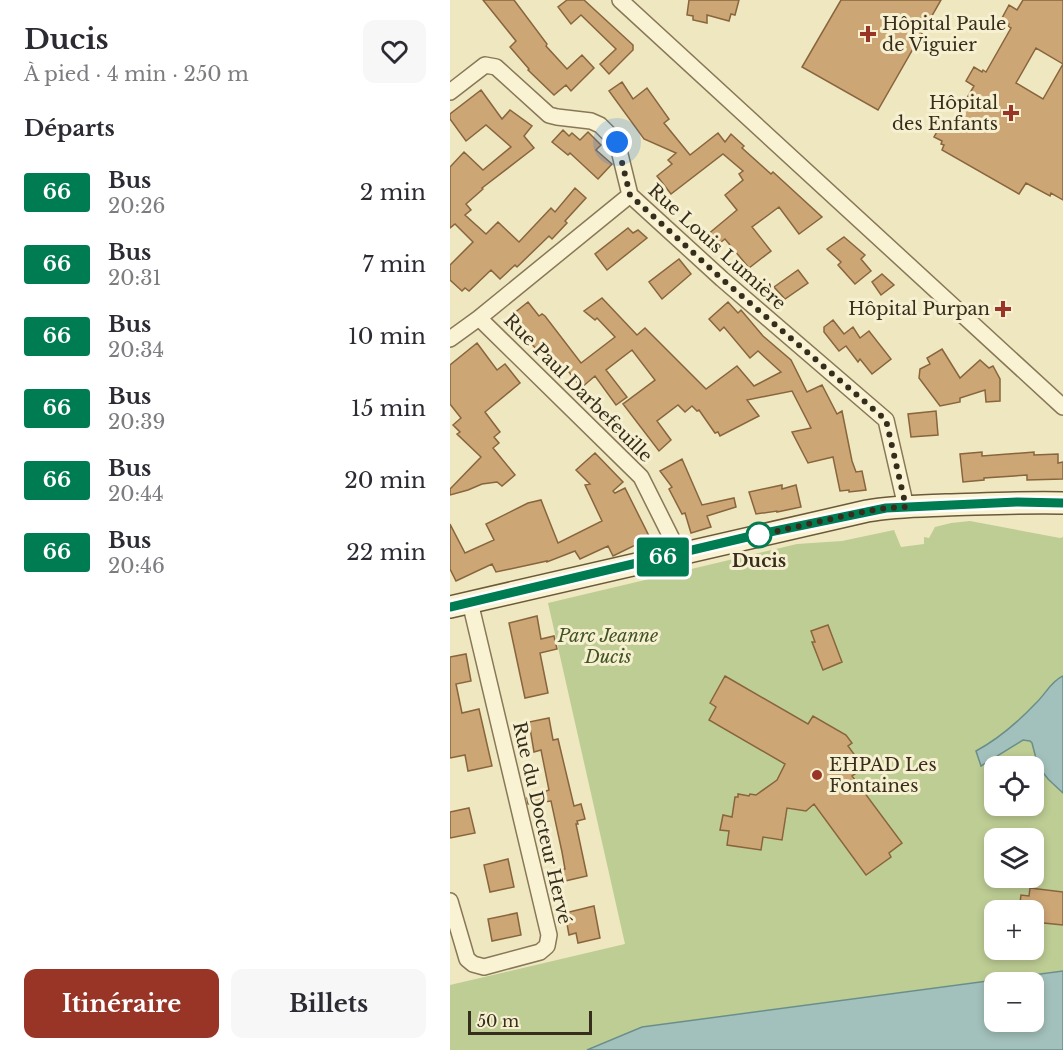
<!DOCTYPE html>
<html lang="fr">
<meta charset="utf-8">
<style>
:root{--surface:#fff;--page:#f7f7f7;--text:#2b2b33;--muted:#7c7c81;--accent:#983527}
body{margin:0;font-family:"Libre Baskerville",serif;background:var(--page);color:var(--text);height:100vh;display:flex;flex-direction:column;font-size:22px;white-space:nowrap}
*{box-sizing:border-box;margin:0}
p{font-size:20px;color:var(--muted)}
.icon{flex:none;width:33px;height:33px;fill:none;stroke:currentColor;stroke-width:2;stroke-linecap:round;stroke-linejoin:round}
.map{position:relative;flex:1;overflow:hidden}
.panel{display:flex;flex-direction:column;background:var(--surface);width:450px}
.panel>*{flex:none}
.badge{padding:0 12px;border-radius:4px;font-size:21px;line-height:39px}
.controls{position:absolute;left:534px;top:756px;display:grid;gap:12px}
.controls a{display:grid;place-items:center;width:60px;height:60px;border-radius:12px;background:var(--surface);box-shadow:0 3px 9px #0003;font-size:30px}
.scale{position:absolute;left:18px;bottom:15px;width:124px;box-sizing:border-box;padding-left:6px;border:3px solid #372d1d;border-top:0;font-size:16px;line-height:21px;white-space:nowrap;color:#372d1d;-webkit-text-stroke:4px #f6f0d0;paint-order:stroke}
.you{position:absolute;width:30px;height:30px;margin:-15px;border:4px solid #fff;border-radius:50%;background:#1a73e8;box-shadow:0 0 0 9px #1a73e833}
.map>.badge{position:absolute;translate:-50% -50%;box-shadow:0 0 0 3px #fff}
h2{padding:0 24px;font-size:22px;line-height:54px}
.round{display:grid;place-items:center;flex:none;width:63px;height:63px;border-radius:12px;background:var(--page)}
.headline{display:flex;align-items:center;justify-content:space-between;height:102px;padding:0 24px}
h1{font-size:28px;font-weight:800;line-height:45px}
.cta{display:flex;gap:12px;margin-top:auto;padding:12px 24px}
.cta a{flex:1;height:69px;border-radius:12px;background:var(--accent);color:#fff;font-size:24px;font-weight:800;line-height:69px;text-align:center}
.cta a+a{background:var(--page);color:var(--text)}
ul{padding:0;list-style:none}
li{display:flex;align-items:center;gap:18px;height:72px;padding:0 24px}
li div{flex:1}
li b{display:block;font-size:22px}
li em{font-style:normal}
li .badge{min-width:66px;font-weight:700;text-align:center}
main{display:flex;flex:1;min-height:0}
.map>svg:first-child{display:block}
</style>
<main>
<section class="panel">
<div class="headline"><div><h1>Ducis</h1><p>À pied · 4 min · 250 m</p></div><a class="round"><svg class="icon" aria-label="heart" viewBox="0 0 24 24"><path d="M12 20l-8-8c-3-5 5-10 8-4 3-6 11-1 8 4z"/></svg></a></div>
<h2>Départs</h2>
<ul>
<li><span class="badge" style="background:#007c52;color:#fff">66</span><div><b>Bus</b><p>20:26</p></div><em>2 min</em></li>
<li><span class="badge" style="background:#007c52;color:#fff">66</span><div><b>Bus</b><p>20:31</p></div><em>7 min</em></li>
<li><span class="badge" style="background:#007c52;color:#fff">66</span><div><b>Bus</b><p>20:34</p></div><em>10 min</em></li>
<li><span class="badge" style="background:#007c52;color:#fff">66</span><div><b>Bus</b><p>20:39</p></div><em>15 min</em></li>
<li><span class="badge" style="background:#007c52;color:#fff">66</span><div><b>Bus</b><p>20:44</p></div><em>20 min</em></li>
<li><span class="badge" style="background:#007c52;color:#fff">66</span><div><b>Bus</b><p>20:46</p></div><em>22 min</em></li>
</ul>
<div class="cta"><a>Itinéraire</a><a>Billets</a></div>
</section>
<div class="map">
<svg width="613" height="1050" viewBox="0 0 613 1050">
<rect width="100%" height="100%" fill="#efe7c0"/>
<path fill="#becd94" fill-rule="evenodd" d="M520,521L610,538L613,537V971L192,1027L137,1050H0V985L175,944L98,603L347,544L392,541L444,530L451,547L474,544V537L479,538L485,527L501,523ZM544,766H584V806H544ZM544,838H584V878H544ZM544,910H584V950H544Z"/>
<path fill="#a3c1bc" stroke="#6a8f8b" stroke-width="1.5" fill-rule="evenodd" d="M613,676V793L598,779L588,766L582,743L580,741L573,740L531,766L526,751C550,738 568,722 586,703C595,695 601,681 613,676Z
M613,971V1050H137L192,1027ZM584,982V1022H544V982Z"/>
<path fill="#cda675" stroke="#88653d" stroke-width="1.5" d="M33,0H64L97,44L96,46L117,69L132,55L144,68L121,91L116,85L104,95L78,70L79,69L60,47L66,41Z
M117,0H134L183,45V50L159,74L150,64L166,49L131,15L121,24L108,7Z
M239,0H289L285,15L281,14L279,21L257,15V23L243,20V16L237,15Z
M391,0H491L428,110L352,67Z
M573,0H613V64L586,48L566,83L593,99L613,64V200L601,193L600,196L576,183L569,194L492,150L494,145L491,144L492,141L484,137L492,123L500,127L524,86L516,81L524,67L532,72L533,70L536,72L561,28L558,26L559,24L551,20L559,5L567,10Z
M172,82L183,99L197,88L219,119L214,123L240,155L268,133L275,142L281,134L294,146L292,148L321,174L323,172L372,217L349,234L329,207L302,227L321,251L299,268L275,239L266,246L257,235L287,210L275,195L293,180L289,174L293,171L273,154L221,194L207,176L222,164L218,160L226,153L194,139L159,91Z
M31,90L52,119L60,110L82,126L74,136L84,148L32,188L33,189L16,204L21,210L15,215L36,234L48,222L69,242L101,208L105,212L125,188L136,198L115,221L117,223L102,239L99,236L67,267L65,265L50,279L41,270L19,291L15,288L12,291L0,280V265L23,242L5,224L0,228V167L14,152L33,170L61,147L36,125L16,141L0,119V114Z
M113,130L119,136L122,133L130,140L138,132L151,145L146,150L162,164L148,179L120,153L118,155L102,142Z
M178,228L183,233L188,230L197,238L157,270L145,254Z
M394,237L415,255L411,259L421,271L405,284L388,265L391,262L377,249Z
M229,259L241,274L212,299L199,282Z
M348,270L358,283L335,299L324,287Z
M432,274L444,285L431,295L422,282Z
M152,298L187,335L195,328L256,389L287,366L304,386L331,372L308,351L300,358L274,327L270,331L259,319L278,302L288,313L291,310L313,336L341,360L357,392L372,385L387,414L392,411L402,461L406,472L412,471L416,490L399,492V490L390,491L383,457L358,463L342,432L361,428L342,391L297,400L309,416L270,436L268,432L265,433L249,410L247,411L242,406L235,412L228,405L207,421L221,440L209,451L173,404L205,380L182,350L156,370L177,397L166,405L145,376L131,388L116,368L112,372L90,344L85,348L74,334L72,335L58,318L78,302L89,316L92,314L95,316L131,363L165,337L147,318L145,320L134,311Z
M383,320L394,334L403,327L410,338L419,331L441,359L422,374L410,359L408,362L396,346L389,351L374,332V327Z
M27,343L47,370L55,364L70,383L35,412L50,432L44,437L49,443L43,448L65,475L52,486L47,482L32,484L18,490L0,495V489L31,457L7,434L10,432L3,425L11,418L0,404V365Z
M492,349L510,378L530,360L539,368L543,366L550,379V401L536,402L535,390L510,398V402L490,406L469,378L470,369L480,364L477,358Z
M486,411L488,435L461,437L458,414Z
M532,452V456L584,452V455L608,454V463L613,462V479L577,480V475L534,478V480L513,482L510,454Z
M145,453L173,482L163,491L165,493L175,488L200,538L163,556L158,546L130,559L125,551L97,562V561L46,572L42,564L6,581L0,569V524L15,553L44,540L36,524L78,503L91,500L108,543L152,521L135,485L140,484L126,470Z
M232,459L252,505L284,498L286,507L257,516L261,527L241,533L235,513L232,514L219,489L222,487L210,471Z
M332,485V489L346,485L351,507L327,512V511L306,514L299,492Z
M87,616L91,639L104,636L107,649L90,653L98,693L75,698L59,623Z
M378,625L392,662L373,670L362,642H365L361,631Z
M16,654L21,681L6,684L12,713L29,709L42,766L18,771L15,755L0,758V657Z
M275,676L358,724L363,716L396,735L402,743L398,746L414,768L402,776L452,843L439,853L441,857L416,875L364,804L356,811L337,808L332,840L313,837L311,850L277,845L279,831L270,830L273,815L282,817L285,797H288V794L299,796L300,794L306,795L327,780L335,764L259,720L266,707L260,703Z
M99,718L103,740L108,739L124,806L131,804L135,819L127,821L128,824H126L137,876L115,881L113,869H115L112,852L101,801L78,804L77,798L99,790L91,750L84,752L79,722Z
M19,808L25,833L0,838V812Z
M58,859L64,887L40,892L34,865Z
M580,888L613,892V925L584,922V910H569L571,895L579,896Z
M144,906L150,938L128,943L126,933L119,935L115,913Z
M67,913L71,935L42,941L38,919Z"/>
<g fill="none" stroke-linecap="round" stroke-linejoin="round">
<g stroke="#887858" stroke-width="18">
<path id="street" d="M170,0L613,407
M0,92L35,65L46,67L99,115L107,117L141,121L150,125L167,142L180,195
M29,318L191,477L225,545L227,554
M0,339L29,318L180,195L272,279L436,420L456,507
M0,901L17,959L23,964L34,967L90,952L97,946L99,935L20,602"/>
</g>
<g stroke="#6a593b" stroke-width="24">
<path id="secondary" d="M0,607L417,511C444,506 470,506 496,505C535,504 574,502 613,503"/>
</g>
<use href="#street" stroke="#f9f3d4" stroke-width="15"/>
<use href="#secondary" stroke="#f9f3d4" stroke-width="21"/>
</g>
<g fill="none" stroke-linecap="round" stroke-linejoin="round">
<g stroke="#fff" stroke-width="14">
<path id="line" d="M0,607L310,534L436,508L567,502L613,503"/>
</g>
<use href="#line" stroke="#007c52" stroke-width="9"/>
<path stroke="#372d1d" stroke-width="6" stroke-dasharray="0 10.8" d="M167,142L180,195L272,279L436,420L456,507L436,508L417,511L309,535"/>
</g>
<g fill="#983527" stroke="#f6f0d0" stroke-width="2">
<path d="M415 25h6v6h6v6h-6v6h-6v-6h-6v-6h6z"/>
<path d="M558 104h6v6h6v6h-6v6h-6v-6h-6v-6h6z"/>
<path d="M550 300h6v6h6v6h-6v6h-6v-6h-6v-6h6z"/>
<circle cx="367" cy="775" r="6"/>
</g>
<circle fill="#fff" stroke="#007c52" stroke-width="3" cx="309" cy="535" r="12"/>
<g text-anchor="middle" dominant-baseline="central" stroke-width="6" stroke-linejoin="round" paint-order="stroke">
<g font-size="18" fill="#372d1d" stroke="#f6f0d0" text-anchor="start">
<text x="432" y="24">Hôpital Paule<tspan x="432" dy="21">de Viguier</tspan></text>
<text x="548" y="103" text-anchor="end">Hôpital<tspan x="548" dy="21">des Enfants</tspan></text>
<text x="540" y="309" text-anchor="end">Hôpital Purpan</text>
<text x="379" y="765">EHPAD Les<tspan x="379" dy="21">Fontaines</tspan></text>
</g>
<g font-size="18" fill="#372d1d" stroke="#f6f0d0">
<text transform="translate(267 247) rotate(42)">Rue Louis Lumière</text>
<text transform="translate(128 388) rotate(45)">Rue Paul Darbefeuille</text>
<text transform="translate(92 823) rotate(77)">Rue du Docteur Hervé</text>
</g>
<g font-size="18" font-weight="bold" fill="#372d1d" stroke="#f6f0d0">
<text x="309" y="561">Ducis</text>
</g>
<g font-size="18" font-style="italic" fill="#415423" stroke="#f6f0d0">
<text x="158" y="636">Parc Jeanne<tspan x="158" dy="21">Ducis</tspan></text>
</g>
</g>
</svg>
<div class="controls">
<a><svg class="icon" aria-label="locate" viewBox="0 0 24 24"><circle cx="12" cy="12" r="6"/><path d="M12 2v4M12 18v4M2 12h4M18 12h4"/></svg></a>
<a><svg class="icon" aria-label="layers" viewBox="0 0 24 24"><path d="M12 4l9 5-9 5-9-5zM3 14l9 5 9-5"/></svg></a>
<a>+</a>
<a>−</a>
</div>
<div class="scale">50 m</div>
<div class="you" style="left:167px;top:142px"></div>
<b class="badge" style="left:213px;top:557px;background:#007c52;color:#fff">66</b>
</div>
</main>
